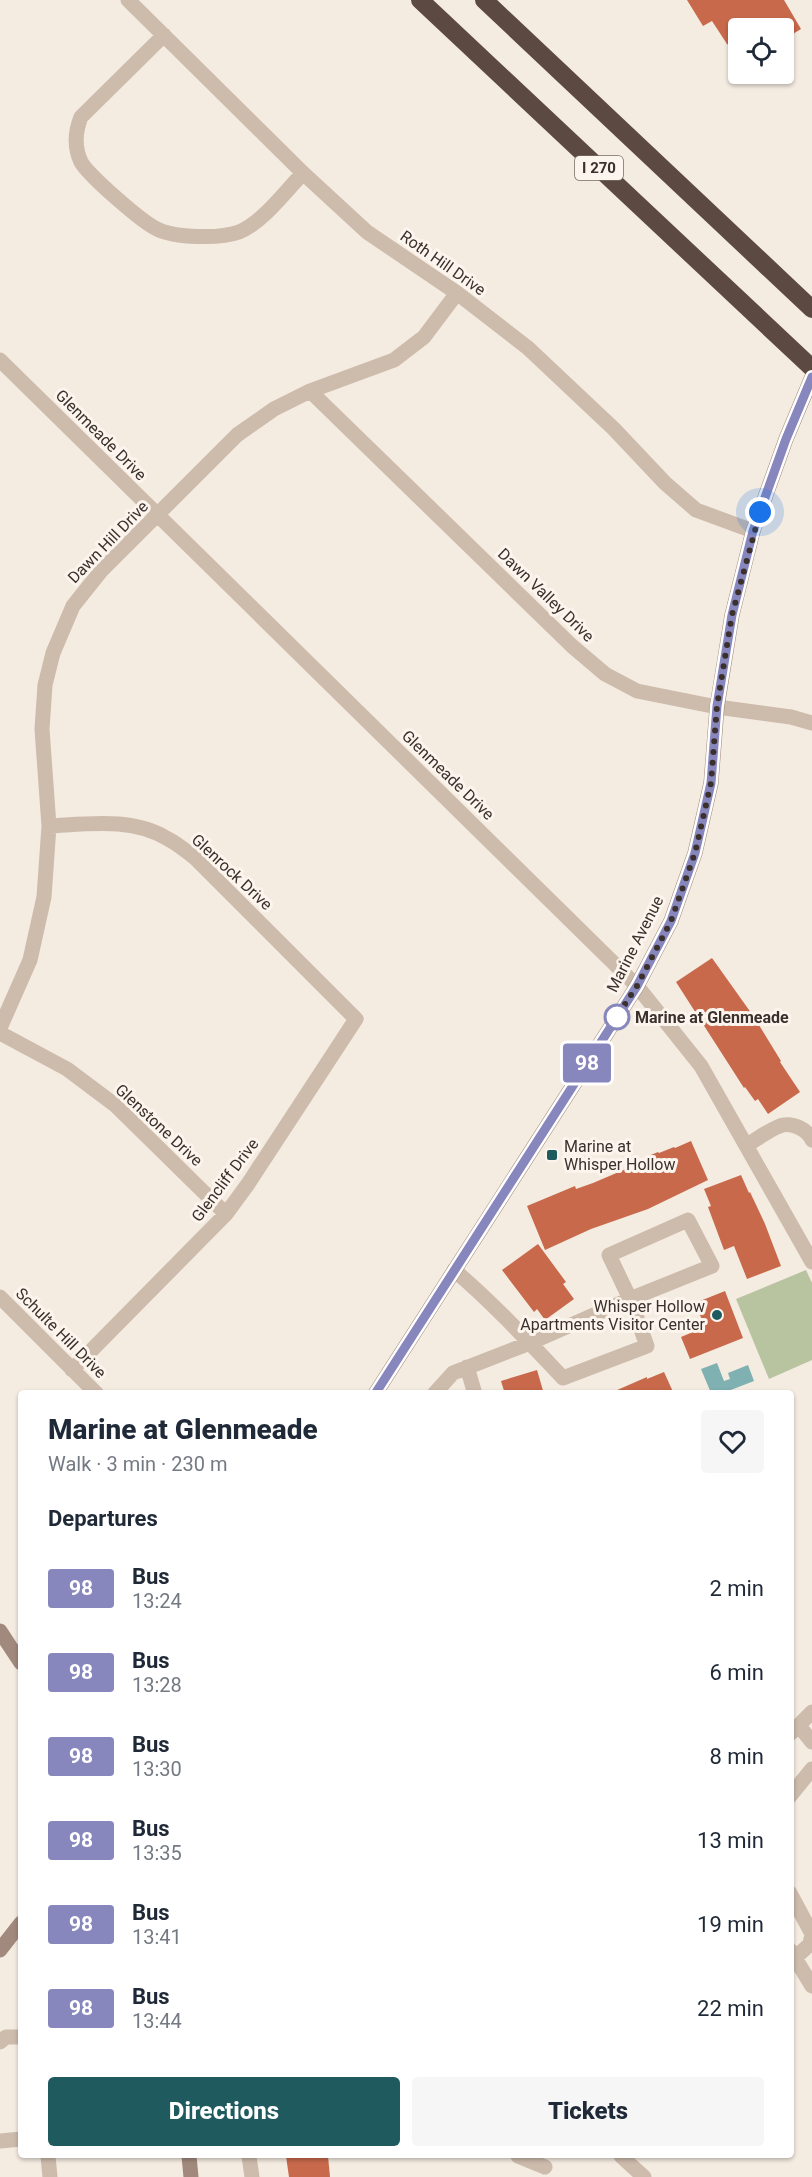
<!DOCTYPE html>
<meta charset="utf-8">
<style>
:root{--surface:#fff;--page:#f6f6f7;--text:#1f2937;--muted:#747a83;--accent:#1f5a5e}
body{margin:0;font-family:Roboto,sans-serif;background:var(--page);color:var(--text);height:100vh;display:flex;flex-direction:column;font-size:22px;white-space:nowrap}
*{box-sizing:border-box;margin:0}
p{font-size:20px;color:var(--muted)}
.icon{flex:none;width:33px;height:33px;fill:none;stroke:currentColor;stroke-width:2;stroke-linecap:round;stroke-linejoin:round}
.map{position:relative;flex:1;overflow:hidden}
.sheet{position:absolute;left:18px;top:1390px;width:776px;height:768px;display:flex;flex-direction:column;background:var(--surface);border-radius:6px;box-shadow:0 2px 4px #0004}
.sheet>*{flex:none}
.badge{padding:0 12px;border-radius:4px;font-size:21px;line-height:39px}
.buttons{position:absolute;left:728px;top:18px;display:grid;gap:12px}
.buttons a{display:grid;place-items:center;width:66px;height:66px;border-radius:6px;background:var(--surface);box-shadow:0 2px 4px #0004;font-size:30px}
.you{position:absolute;width:30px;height:30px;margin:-15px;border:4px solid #fff;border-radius:50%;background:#1a73e8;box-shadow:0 0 0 9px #1a73e833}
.map>.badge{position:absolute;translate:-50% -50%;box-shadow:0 0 0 3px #fff}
h2{padding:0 30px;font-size:22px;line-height:54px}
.round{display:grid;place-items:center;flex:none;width:63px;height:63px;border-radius:6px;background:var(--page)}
.summary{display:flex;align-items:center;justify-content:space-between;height:102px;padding:0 30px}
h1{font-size:28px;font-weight:800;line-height:45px}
.button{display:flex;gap:12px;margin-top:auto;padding:12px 30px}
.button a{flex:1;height:69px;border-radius:6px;background:var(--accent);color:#fff;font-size:24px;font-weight:800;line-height:69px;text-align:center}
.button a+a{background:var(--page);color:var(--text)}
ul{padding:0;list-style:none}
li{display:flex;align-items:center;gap:18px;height:84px;padding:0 30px}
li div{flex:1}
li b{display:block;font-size:22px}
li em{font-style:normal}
li .badge{min-width:66px;font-weight:700;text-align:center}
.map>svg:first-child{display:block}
</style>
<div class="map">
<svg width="812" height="2177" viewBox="0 0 812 2177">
<rect width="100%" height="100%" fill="#f4ebe1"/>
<path fill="#b8c4a0" d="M806,1270L812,1283V1360L769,1379L736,1299Z"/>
<path fill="#7fb0b2" d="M717,1363L724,1381L730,1379L728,1373L748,1365L754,1381L723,1393H711L701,1369Z"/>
<path fill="#c8694b" d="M687,0H784L801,29L783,40V28H738V51L727,44L712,21L703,26Z
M712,958L754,1017L781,1061L780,1062L800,1092L768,1114L758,1099L755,1101L745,1087L744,1088L676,982Z
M691,1141L708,1180L648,1209L591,1229L545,1250L527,1206L575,1186L576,1189L593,1183L647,1160L646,1157L658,1152L659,1153L674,1147L675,1148Z
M741,1175L749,1193L750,1192L765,1224L781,1266L747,1279L734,1246L724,1250L708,1207L711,1206L704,1189Z
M538,1244L566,1282L563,1284L574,1299L545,1320L537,1309L534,1312L502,1270Z
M725,1291L743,1338L690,1359L681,1337L705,1327L695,1303Z
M537,1370L544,1394H505L501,1381Z
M664,1372L674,1394H608L647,1377V1379Z
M286,2156H328L330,2177H289Z"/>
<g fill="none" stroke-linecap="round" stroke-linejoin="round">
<path stroke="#cdbbac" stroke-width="15" d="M128,0L303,173L367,232L457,293L528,348L614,429L665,483L696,510L753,531
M164,35L81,117C75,132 74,147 81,162C89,176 142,222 157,229C175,238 220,239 239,232C262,223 286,191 303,173
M0,360L637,986L701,1066L812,1262
M310,391L572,646L605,674L637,691L717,707L791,717L812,723
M49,826C88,824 133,817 168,839C178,844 186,851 195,858L356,1019L248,1184L226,1214L72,1370
M0,1028L30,960L44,897L49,826L42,729L45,685L53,653L73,606L101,571L237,435L274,409L310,391L394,360L424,337L457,293
M0,1033L67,1069L115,1105L226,1214
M747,1145C756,1140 773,1127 783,1125C794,1123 808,1130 812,1140
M0,1297L97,1394
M467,1367L475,1394
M434,1394L453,1373L530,1343L630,1299L609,1255L688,1220L712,1266L630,1299L647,1346L563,1378C528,1341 493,1303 454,1270
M799,1726L812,1742
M790,1734L812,1712
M790,1796L812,1769
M790,1893L812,1934
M790,1950L812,1986
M796,1957L810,1944L812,1934
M0,2042L6,2037H21
M0,2141L21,2139
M48,2156L50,2177
M249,2156L252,2177
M518,2156L545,2167
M621,2156L644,2177"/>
<path stroke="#a18a7d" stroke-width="15" d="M375,1394L637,986L671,921L695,853L711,783L717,707L732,615L753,531L786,439L812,377
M0,1631L21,1663
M0,1950L21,1923
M189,2156L191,2177"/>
<path stroke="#5c4a42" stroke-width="18" d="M420,0L812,368
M484,0L812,309"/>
</g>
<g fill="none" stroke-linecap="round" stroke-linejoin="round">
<g stroke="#fff" stroke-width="14">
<path id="line" d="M375,1394L637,986L671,921L695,853L711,783L717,706L732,615L753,531L786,439L812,377"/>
</g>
<use href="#line" stroke="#8786bd" stroke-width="9"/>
<path stroke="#3b302b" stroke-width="6" stroke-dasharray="0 10.8" d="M617,1017L612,1024L637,986L671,921L695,853L711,783L717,706L732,615L760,512"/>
</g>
<circle fill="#fff" stroke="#8786bd" stroke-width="3" cx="617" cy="1017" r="12"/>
<g fill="#1f5a5e" stroke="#fbf5ee" stroke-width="2">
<rect x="546" y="1149" width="12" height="12" rx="3"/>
<circle cx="717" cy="1315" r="6"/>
</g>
<g text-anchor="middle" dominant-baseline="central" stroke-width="6" stroke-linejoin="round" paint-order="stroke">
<rect fill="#fbf5ee" stroke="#756b66" stroke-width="1.5" x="575" y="156" width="48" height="24" rx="4.5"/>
<g font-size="15" font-weight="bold" fill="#3b302b">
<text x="599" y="168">I 270</text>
</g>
<g font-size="16" fill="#3b302b" stroke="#fbf5ee">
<text transform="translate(443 263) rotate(35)">Roth Hill Drive</text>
<text transform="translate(101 435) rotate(45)">Glenmeade Drive</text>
<text transform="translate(108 542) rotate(-46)">Dawn Hill Drive</text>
<text transform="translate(546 595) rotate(44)">Dawn Valley Drive</text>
<text transform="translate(448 775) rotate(44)">Glenmeade Drive</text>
<text transform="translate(232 872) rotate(43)">Glenrock Drive</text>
<text transform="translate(635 944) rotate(-63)">Marine Avenue</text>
<text transform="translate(159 1125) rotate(43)">Glenstone Drive</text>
<text transform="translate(225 1180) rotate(-53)">Glencliff Drive</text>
<text transform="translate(61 1333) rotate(45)">Schulte Hill Drive</text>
</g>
<g font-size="16" font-weight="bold" fill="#3b302b" stroke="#fbf5ee" text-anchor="start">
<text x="635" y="1017">Marine at Glenmeade</text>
</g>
<g font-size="16" fill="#3b302b" stroke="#fbf5ee" text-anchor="start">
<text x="564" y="1146">Marine at<tspan x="564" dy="18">Whisper Hollow</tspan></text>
<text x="705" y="1306" text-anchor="end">Whisper Hollow<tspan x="705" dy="18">Apartments Visitor Center</tspan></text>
</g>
</g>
</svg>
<div class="buttons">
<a><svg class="icon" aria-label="locate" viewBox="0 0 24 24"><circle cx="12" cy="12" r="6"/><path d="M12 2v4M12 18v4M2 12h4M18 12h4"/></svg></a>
</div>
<div class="you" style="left:760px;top:512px"></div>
<b class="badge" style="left:587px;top:1063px;background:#8786bd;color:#fff">98</b>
<section class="sheet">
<div class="summary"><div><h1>Marine at Glenmeade</h1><p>Walk · 3 min · 230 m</p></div><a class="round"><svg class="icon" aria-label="heart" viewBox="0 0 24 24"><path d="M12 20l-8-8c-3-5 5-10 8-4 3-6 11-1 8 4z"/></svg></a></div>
<h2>Departures</h2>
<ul>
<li><span class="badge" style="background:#8786bd;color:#fff">98</span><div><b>Bus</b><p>13:24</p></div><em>2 min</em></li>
<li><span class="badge" style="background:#8786bd;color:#fff">98</span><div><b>Bus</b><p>13:28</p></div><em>6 min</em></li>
<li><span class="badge" style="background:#8786bd;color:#fff">98</span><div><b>Bus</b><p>13:30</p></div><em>8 min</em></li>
<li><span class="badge" style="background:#8786bd;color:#fff">98</span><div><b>Bus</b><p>13:35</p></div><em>13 min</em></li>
<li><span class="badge" style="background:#8786bd;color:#fff">98</span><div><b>Bus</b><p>13:41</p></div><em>19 min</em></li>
<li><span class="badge" style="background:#8786bd;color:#fff">98</span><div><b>Bus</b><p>13:44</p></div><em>22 min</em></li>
</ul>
<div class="button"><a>Directions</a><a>Tickets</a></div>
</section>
</div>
